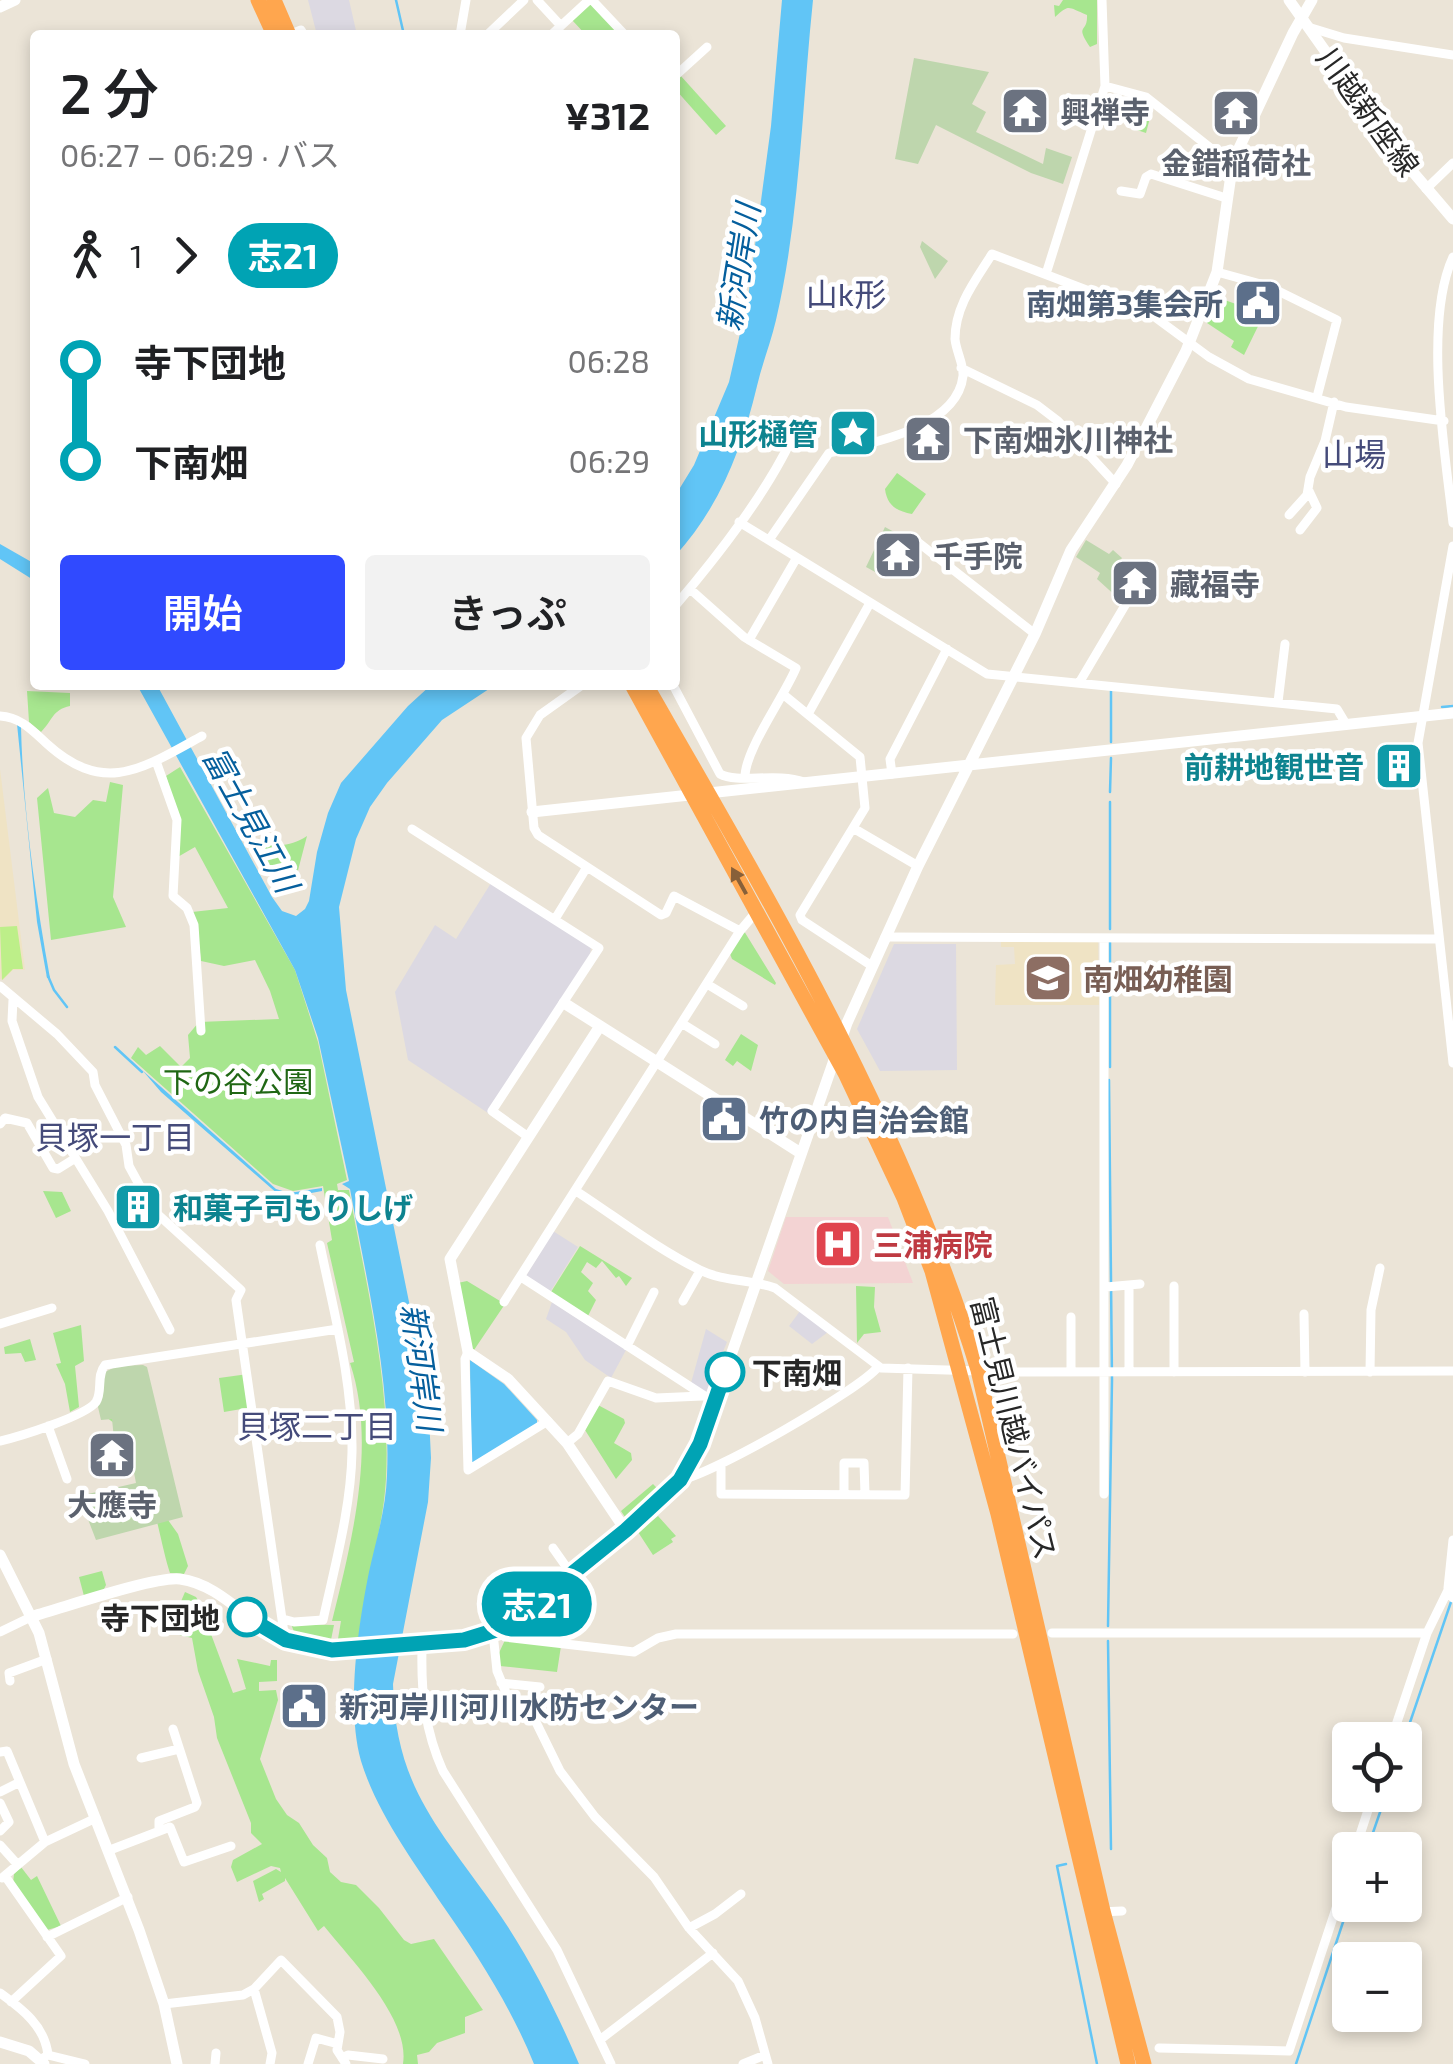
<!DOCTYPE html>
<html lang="ja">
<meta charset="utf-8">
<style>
:root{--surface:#fff;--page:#f2f2f2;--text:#202124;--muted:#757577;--accent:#304aff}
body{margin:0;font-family:"Exo 2","Noto Sans JP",sans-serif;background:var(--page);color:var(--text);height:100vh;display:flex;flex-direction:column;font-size:38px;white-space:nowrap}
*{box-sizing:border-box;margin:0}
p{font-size:32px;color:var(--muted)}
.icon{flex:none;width:55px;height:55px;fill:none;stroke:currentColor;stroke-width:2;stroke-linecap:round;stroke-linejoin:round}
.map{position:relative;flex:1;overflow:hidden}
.details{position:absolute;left:30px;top:30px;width:650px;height:660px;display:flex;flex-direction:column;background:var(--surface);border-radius:10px;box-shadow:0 5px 15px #0003}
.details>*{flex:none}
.badge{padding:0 20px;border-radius:32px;font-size:35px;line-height:65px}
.fabs{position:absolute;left:1332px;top:1722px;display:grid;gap:20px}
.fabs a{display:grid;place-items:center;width:90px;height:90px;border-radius:10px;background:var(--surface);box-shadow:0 5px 15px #0003;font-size:50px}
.map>.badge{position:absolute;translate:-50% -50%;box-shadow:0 0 0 5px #fff}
.legs{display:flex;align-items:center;gap:15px;height:110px;padding:0 30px;font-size:32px}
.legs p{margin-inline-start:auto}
.headline{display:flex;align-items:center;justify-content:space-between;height:170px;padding:0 30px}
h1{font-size:55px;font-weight:600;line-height:75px}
.cta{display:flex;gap:20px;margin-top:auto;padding:20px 30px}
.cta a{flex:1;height:115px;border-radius:10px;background:var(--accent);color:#fff;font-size:40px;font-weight:600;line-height:115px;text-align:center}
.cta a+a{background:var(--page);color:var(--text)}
ul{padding:0 30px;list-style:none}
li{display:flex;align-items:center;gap:35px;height:100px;font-size:38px}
li i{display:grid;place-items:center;width:15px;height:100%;margin:0 12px;background:currentColor}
li i::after{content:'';width:25px;height:25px;margin:-12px;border:8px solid;border-radius:50%;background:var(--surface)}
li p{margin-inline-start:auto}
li:first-child i{background:linear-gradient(#0000 50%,currentColor 0)}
li:last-child i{background:linear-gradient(currentColor 50%,#0000 0)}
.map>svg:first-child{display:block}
</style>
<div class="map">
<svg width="1453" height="2064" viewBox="0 0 1453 2064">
<rect width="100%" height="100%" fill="#ebe4d7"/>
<path fill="#dcd9e2" d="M308,0H349L357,35H317Z
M491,883L591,947L590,955L488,1113L408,1060L395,992L435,925L456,939Z
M894,944H956L957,1070L880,1071L857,1029Z
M553,1231L578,1247L550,1292L526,1276Z
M552,1302L626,1350L611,1378L585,1360L566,1332L546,1319Z
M800,1311L828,1332L812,1344L789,1326Z
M706,1329L727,1342L706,1393L691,1383Z"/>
<path fill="#efe3c4" d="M0,769L25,970H13L3,980L0,979Z
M1001,942H1098L1099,1005H995L996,965L1015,964L1014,947H1001Z"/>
<path fill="#f3d3d3" d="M786,1217H888L913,1283L784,1284L768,1271Z"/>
<path fill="#a7e68f" d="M1063,0H1097V44L1090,47C1074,23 1088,34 1087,15C1067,7 1070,4 1055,17L1054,5L1059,6Z
M591,3L618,32L615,35H586L572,20Z
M680,75L726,126L716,135L675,89V80Z
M1139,99L1153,106L1146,133L1131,128Z
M1219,298L1264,314L1244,355L1231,347L1234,341L1207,323Z
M897,473L926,494L912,514C896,511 887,505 885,489Z
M27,691L70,693V706C52,710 53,720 41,732L29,722Z
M180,767L295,970L318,1042L347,1180L337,1184L338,1190H349C366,1285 391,1382 386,1479C383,1533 364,1584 359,1638L338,1639L341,1621H332C352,1541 377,1443 350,1363L354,1362L327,1243L332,1240L323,1186L293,1191L273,1184L131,1058L138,1047L146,1055L160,1046L181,1067L190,1058L188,1035L199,1022L279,1019L270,991L255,960L224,966L201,961L197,926L192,912L228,908L195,847L176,858L180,823L166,776Z
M110,782L123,785L113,897L126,927L51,940L37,798L48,788L54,813L75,817L93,800L106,802Z
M307,836L296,878L284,884L277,881L253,839C273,847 289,848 307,836Z
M744,931L776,983L775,985L732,959L730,954Z
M741,1034L758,1045L751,1071L737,1061L733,1066L725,1060Z
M43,1191L62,1192L71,1211L56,1218Z
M580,1246L632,1278L626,1286L619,1276L616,1278L602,1261L596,1268L587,1262L581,1272L593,1283L588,1291L596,1300L588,1316L551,1292Z
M467,1281L505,1304L474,1350L464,1343L453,1284Z
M856,1286L875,1287L874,1307L881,1332L864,1334L857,1343Z
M81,1325L84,1361L75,1366L79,1407L70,1412L65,1384L56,1364L61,1363L53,1333Z
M30,1339L36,1360L25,1362L21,1353L5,1354L4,1347Z
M248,1374L253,1407L224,1412L219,1378Z
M111,1404L168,1520L178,1534L188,1566L184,1574L170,1573C156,1531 147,1436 103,1416Z
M598,1405L624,1419L625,1423L614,1443L631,1453L632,1460L616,1479L585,1430Z
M653,1484L659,1490L630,1517H625L621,1511Z
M658,1516L676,1536L671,1539L673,1542L653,1555L638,1532Z
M102,1571L106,1585L103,1591L84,1596L79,1577Z
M185,1592L196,1597L199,1602L233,1693L246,1689L237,1659L270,1666L271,1660H277V1681L259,1682V1691L276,1690L278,1700L260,1759L276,1799L287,1815L299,1823L313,1845L327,1858L330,1872L341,1882L356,1885L379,1908L404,1940L411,1944L434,1939L483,2010L465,2017V2033L437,2043L429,2052L417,2055L418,2064H403C410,2018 350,1959 324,1926L318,1931L285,1878V1881L262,1894L264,1899L259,1902L253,1881L276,1869L281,1872L280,1868L271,1866L237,1882L231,1867L233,1860L262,1844L251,1833V1823L217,1738L214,1717L198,1671L192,1638L171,1633V1624L182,1619L179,1606Z
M291,1624L334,1625L331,1640L296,1637Z
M505,1640L561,1646L557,1672L500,1666L498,1655Z
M21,1867L31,1880L37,1876L61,1926L47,1930L13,1883L14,1874Z"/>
<path fill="#bed6ad" d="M914,58L989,72L972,104L986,112L976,132L1043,164L1046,148L1072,157L1063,184L1031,173L936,125L918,164L895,159Z
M922,241L948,261L935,279L920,247Z
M885,527L914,543L910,548L895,539L877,573L866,567Z
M1086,540L1109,554L1113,550L1122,558L1118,563L1125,570L1133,563L1140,570L1122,584L1127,589L1119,599L1097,579L1100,573L1076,557Z
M143,1365L147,1367L183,1517L96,1540L79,1496L136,1483L129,1447L115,1449L112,1419L101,1420L98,1407L105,1372L117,1366Z"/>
<path fill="#bdef89" d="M17,926L23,969H13L2,980L0,927Z"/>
<path fill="#61c5f6" d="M782,0H813C802,105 800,217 776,320C771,342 762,364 757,386C742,449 719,508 675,556V496L694,465L729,382L748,298L771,126Z
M0,544L35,564V581L0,559Z
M137,685H157L272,897L282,911L296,916L305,909L309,901L317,852L328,813L341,783L408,706L431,685H495L442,720L387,783L370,807L356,839L339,907L346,990L428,1396L431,1458L428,1502L393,1684C395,1784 437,1826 491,1902C527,1952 555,2008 579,2064H534C511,2007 478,1956 443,1906C413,1861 377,1813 361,1761C346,1708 358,1626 369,1572C376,1540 386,1509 387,1475C391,1379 367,1284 350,1189L342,1184L349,1181L318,1038L295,970Z
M17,724L21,727C23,810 35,895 50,978H47L37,922Z
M143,1071L276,1189L289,1193L322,1188V1191L290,1197L279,1195L161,1092Z
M470,1360L504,1384L537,1420V1424L474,1465L471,1462Z"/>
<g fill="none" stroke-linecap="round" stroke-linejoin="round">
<path stroke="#61c5f6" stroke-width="2.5" d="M396,0L404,35
M1442,707L1453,706
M1111,742V689
M1110,792L1111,758
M1110,929V802
M1110,942V1067
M48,976L54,990L67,1007
M115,1047L142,1072
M1108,1626L1112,1380L1109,1080
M1108,1641L1111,1849
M1404,1740L1452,1599
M1367,1850L1386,1795
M1066,1864L1057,1866L1097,2064
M1296,2064L1350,1901"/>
<path stroke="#fff" stroke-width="9" d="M537,0L561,26
M592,0L625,35
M1308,27L1344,38L1453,55
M289,35L301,30L304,35
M460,35L466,0
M487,35L524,0
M551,35L589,0
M675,76L707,47
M1105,86L1146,97L1232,165
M1426,189L1453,163
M1121,191L1140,194L1146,177L1151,174L1226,198
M1453,257C1423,322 1445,452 1453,523
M1217,272L1268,286L1337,320L1317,397
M1046,274L1105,86L1102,0
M961,368L1037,405L1058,421L1116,484
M1289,515L1307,495L1310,477L1325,441L1334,402
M739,522L987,674L1337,709L1346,724
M1300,530L1317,508L1309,491
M769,540L829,453C870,443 957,429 963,376C964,365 956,351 955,339C955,306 975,281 992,254L1152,315L1209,357L1249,379L1346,407L1444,421
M919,543L1035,634
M1453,546L1418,743L1453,1063
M690,589L744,637L796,668C784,697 744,751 745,778
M675,606C716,558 773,485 797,427
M749,640L796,559
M1079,683L1127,602
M582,685L540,715L526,738L534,828L538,835L661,915L666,913L674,896L740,931
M673,685L720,774C738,784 776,772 804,782
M784,695L860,757L865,808L800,915L802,920L872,966
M1278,702L1285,644
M808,714L870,603
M0,716C20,717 32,730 46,743C104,796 142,769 202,736
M156,761L177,820L173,896L187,908L194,925L201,1031
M892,774L890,759L947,649
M853,828L918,866
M412,829L599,948L492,1111L527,1136
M555,919L587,867
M885,937L1439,939
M707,984L743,1006
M0,986L57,1034L93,1072L95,1085L126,1145L129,1166L153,1210L241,1290L236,1300L285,1640
M13,1000L12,1021L38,1097L108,1211L170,1330
M683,1024L715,1044
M0,1124L5,1118L27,1123L53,1168L58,1169L74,1159
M576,1191C616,1217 657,1249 700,1270C724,1282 751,1279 775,1288L881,1368L1012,1372L1453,1371
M521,1277L714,1402
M1129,1285V1371
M1174,1286V1372
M1106,1287L1140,1284
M683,1301L700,1271
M504,1302L740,931L756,912
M1304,1314L1305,1372
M0,1324L52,1308
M627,1346L654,1292
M468,1352L465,1359L468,1470L548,1421
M1071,1370V1317
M1370,1372L1371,1310L1380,1268
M48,1426L67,1479
M0,1441C18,1437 86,1416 96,1402C103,1391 96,1376 105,1365L338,1329
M567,1443L578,1434L608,1381L656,1398L702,1396
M721,1465V1494L905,1495L908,1368
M680,1480C711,1475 858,1391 878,1367
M844,1494V1463H864L865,1494
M1104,1494V938
M1453,1540L1448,1588L1453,1598
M553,1548L572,1575
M283,1619L294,1622L323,1620C335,1565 351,1508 352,1452C353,1382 334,1313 320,1245
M498,1631L505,1637L634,1652L658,1638L676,1634H1013
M0,1632L33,1616
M493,1633L497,1671L509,1700L533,1716L560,1771L595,1817L654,1877L689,1928L738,1981L755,2018L768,2064
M1052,1633H1427
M422,1650C421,1693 425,1731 443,1771L557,1950L611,2064
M10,1681L9,1673L47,1659
M501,1683L540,1687
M1391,1740L1427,1633L1453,1580
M0,1752L7,1751L45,1842
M141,1758L179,1749
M0,1792L18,1783
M0,1803L9,1822L0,1831
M159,1831V1821L195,1807L197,1803L173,1729
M0,1845L18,1865
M110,1850L170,1827L184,1862L231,1846
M1355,1850L1373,1795
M5,1876L61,1956L11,2002
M2,1878L45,1842L96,1818
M1100,1912L1122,1911
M689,1928L715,1914L741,1894
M47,1937L128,1897
M254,1989L272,2053L270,2064
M0,1993C22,2009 45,2026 48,2055
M164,2004L243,1995L254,1989L281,1960L337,2017L340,2032L337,2050L346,2064
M601,2039L713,1953
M1159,2048L1289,2051L1350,1866
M43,2058L48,2055L85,2064
M342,2058L348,2055L383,2059
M215,2064L216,2053
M308,2064L316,2038L338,2044
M743,2064L765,2055"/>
<path stroke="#fff" stroke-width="11" d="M1289,0L1401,158L1453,219
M0,7L15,0
M532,812L1453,713
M564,1003L799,1152
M600,1026L450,1259L468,1352L508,1379L567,1443L626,1531
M0,1555L39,1633L74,1764L139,1930L164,2004L177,2064
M33,1616C63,1608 155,1576 180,1579C219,1584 246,1620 278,1637C316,1656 440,1648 482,1637C497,1632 510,1625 523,1616C575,1574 675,1505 700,1444L847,1023L918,866L1035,634L1071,550L1127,465L1186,351L1217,272L1233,161L1293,33L1312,0
M0,2042L29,2051L44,2064"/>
<path stroke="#ffa64e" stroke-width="15" d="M258,0L274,35
M274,0L289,35
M632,685L846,1075L904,1198L932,1271L998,1514L1128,2064
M646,685C773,906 903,1125 978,1370L1103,1911L1144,2064"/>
</g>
<defs><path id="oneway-solid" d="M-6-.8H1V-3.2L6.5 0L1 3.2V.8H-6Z" transform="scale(2.5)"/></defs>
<use fill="#886039" href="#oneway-solid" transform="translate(739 881) rotate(-119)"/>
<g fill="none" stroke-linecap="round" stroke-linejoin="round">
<g stroke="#fff" stroke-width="22">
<path id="line-1" d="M247,1617L286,1640L332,1650L464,1640L506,1627L626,1530L680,1480L700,1444L725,1372"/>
</g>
<use href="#line-1" stroke="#00a3b4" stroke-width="15"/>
</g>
<defs>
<g id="temple-square" transform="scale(2.5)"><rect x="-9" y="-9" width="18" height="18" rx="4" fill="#6b7280" stroke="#fff"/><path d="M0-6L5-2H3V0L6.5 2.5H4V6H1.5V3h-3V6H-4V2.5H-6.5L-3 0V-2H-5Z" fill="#fff"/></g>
<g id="civic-square" transform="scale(2.5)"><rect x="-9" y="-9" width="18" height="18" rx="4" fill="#5c6f8a" stroke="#fff"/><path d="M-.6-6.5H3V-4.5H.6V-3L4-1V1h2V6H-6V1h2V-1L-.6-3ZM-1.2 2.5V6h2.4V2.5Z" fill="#fff"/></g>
<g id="sight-square" transform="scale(2.5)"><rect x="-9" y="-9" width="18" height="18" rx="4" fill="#0f9aa8" stroke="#fff"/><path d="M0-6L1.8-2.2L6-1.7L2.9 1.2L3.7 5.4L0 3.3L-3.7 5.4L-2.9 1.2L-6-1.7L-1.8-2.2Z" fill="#fff"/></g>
<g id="building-square" transform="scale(2.5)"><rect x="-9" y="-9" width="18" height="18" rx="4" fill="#0f9aa8" stroke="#fff"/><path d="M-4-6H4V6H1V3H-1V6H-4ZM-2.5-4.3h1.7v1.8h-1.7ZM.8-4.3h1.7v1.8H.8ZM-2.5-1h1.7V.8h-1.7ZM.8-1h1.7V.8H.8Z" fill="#fff"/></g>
<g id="school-square" transform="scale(2.5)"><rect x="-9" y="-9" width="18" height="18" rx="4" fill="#8d6e63" stroke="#fff"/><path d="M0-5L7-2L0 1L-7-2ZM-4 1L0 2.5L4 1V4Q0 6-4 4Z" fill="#fff"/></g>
<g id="hospital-square" transform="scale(2.5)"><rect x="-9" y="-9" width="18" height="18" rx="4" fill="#e0444e" stroke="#fff"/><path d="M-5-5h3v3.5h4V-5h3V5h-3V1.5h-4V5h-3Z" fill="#fff"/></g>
</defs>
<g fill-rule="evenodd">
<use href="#temple-square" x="1025" y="111"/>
<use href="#temple-square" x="1236" y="113"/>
<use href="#civic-square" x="1258" y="303"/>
<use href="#sight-square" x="853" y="433"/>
<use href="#temple-square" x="928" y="439"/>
<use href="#temple-square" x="898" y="555"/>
<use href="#temple-square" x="1135" y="583"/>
<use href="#building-square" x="1399" y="766"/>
<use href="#school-square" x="1048" y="978"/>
<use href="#civic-square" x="724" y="1119"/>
<use href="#building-square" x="138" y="1207"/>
<use href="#hospital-square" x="838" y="1244"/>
<use href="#temple-square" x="112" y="1455"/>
<use href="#civic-square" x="304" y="1706"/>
</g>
<g fill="#fff" stroke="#00a3b4" stroke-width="5">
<circle cx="725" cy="1372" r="18"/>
<circle cx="247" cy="1617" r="18"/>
</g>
<g text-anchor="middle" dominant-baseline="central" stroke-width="9" stroke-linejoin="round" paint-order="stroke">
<g font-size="30" font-weight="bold" fill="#5b616d" stroke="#fff" text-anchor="start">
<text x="1060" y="111">興禅寺</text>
<text x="1236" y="162" text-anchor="middle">金錯稲荷社</text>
<text x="963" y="439">下南畑氷川神社</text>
<text x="933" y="555">千手院</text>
<text x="1170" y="583">藏福寺</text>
<text x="112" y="1504" text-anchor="middle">大應寺</text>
</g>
<g font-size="30" fill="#272727" stroke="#fff">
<text transform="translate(1369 111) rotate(54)">川越新座線</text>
<text transform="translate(1015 1428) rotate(76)">富士見川越バイパス</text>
</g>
<g font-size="30" font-weight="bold" fill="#4e5e75" stroke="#fff" text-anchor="start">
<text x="1223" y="303" text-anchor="end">南畑第3集会所</text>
<text x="759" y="1119">竹の内自治会館</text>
<text x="339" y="1706">新河岸川河川水防センター</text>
</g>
<g font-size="30" font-weight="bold" fill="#0d838f" stroke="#fff" text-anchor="end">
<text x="818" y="433">山形樋管</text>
<text x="1364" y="766">前耕地観世音</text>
<text x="173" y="1207" text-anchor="start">和菓子司もりしげ</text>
</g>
<g font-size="30" font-weight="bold" fill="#785e54" stroke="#fff" text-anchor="start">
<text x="1083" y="978">南畑幼稚園</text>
</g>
<g font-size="30" fill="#206714" stroke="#fff">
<text x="238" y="1081">下の谷公園</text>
</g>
<g font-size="30" font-weight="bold" fill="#be3a42" stroke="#fff" text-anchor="start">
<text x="873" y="1244">三浦病院</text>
</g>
<g font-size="30" font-weight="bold" fill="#272727" stroke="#fff" text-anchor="start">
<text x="752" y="1372">下南畑</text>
<text x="220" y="1617" text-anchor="end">寺下団地</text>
</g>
<g font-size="32" font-style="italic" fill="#055f9d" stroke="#fff">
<text transform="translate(737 267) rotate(-81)">新河岸川</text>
<text transform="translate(252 819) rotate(61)">富士見江川</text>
<text transform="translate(423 1367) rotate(82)">新河岸川</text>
</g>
<g font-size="32" fill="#454b7a" stroke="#fff">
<text x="846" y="293">山k形</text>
<text x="1354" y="453">山場</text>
<text x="115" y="1136">貝塚一丁目</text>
<text x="317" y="1425">貝塚二丁目</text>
</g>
</g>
</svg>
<div class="fabs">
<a><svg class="icon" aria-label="locate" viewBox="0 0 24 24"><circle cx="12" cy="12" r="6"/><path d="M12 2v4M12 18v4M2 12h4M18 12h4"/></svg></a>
<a>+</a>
<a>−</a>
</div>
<b class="badge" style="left:537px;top:1604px;background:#00a3b4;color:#fff">志21</b>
<section class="details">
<div class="headline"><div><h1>2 分</h1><p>06:27 – 06:29 · バス</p></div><b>¥312</b></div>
<div class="legs"><svg class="icon" aria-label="walk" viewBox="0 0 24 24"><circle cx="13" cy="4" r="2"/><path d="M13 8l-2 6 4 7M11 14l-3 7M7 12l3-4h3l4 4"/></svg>1<svg class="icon" aria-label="forward" viewBox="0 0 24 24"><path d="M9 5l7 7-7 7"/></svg><b class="badge" style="background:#00a3b4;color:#fff">志21</b></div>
<ul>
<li><i style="color:#00a3b4"></i><b>寺下団地</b><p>06:28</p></li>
<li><i style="color:#00a3b4"></i><b>下南畑</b><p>06:29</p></li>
</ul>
<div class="cta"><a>開始</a><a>きっぷ</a></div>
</section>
</div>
